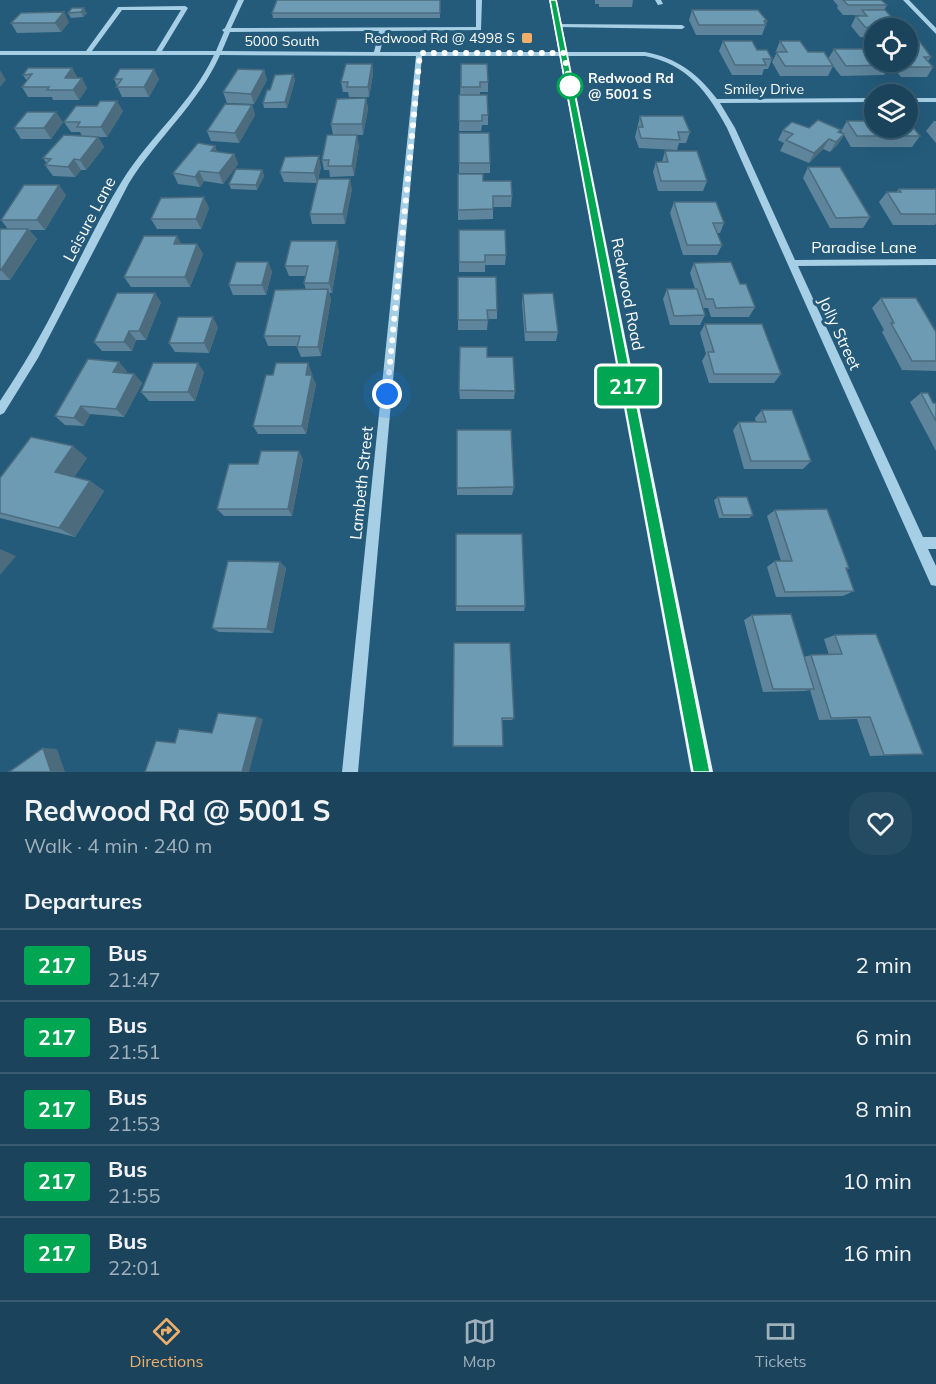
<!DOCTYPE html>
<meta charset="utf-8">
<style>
:root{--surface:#1b445c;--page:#244b62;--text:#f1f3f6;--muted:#a0b0bb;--line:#395c72;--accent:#efae6a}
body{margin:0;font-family:Mulish,sans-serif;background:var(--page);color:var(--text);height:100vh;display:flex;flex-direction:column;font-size:22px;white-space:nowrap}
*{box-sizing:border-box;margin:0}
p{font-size:20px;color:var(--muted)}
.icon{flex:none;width:33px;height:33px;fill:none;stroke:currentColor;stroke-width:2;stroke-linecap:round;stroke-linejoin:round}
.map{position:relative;height:772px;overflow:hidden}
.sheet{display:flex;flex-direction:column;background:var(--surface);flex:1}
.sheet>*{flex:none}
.badge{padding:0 12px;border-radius:4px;font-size:21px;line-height:39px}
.controls{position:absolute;left:864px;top:18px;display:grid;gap:12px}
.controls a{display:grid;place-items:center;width:54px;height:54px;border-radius:50%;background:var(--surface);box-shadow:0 6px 24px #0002,0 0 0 2px var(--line);font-size:30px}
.you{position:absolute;width:30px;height:30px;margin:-15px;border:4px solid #fff;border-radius:50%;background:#1a73e8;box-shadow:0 0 0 9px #1a73e833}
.map>.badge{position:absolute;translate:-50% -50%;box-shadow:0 0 0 3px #fff}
h2{padding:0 24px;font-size:22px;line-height:54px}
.round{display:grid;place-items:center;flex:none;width:63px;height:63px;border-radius:24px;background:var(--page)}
.head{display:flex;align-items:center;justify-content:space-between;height:102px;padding:0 24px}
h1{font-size:28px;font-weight:700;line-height:45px}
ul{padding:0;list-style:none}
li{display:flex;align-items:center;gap:18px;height:72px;padding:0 24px;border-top:2px solid var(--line)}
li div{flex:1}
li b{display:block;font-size:22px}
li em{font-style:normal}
li .badge{min-width:66px;font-weight:700;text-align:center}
.dock{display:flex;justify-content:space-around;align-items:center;height:84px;border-top:2px solid var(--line);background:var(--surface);font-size:16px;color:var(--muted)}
.dock a{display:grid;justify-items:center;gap:3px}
.dock .on{color:var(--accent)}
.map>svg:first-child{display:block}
</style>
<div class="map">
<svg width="936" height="772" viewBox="0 0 936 772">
<rect width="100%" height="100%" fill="#245b7a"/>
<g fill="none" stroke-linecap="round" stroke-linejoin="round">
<path fill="#a6cfe5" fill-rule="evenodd" d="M238,0H244L231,28L476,27V0H482L481,30L385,31L380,52H645C677,58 697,73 717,99L874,98V102L720,103L735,128L795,260L936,259V265L798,266L923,537H936V549H928L936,566V586L931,585L727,128C708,92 687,64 645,56H422L358,772H342L416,56L220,55C198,104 157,138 129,183L38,358L4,413L0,415V401C22,368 42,334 60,298C80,259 99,218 122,181C150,136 192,103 214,55H0V51H86L118,7L185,6L188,8L162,51H216L224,32L222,30L225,28ZM122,10H181L156,51H92ZM379,31L374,52L222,51L230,32Z
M655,0H661L663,4L658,5Z
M903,0H909L936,28V34Z
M559,24L682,25L685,27L682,29L557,27V25Z
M908,98H936V102H908Z"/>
<path fill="#e7f3fc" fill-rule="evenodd" d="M549,0H557L713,772H691Z"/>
</g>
<path fill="#5e859b" d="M440,0V18H273L272,13Z
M595,0H633L632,7H599V4H595Z
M833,0H881L887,5L884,10L901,28H874V38L860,37L851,26L856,16H859L860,15H843L837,8L838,6Z
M692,10L767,21L762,35H696L689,20Z
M68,13H87L83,17L71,18Z
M69,22L61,32L17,33L11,23Z
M908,38L931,57L928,61L933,67L927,77H901L889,62H908Z
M723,41L757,50L772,59L768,69H764L762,75H732L719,51Z
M780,41L828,59L834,49L890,65L884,75L841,76L833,66L828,76H780L772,62L777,52L776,51Z
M372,64L373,74L369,97H349L348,92H343L341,82Z
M461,64L488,82V92H480V95L488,115V125H482L481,131H459Z
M72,68L77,78L87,88L79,100H53L52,97H28L22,87L27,81L23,75Z
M264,70L267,80L254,104L227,103L223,92Z
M293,74L295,80L287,108H264L263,103L270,90Z
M114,79H159L149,97H122Z
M366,98L368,109L363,135H333L331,124Z
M252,105L255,115L239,143L211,141L207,131Z
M123,111L107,137H97H98L104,147L86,170H81L75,177L53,176L45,165L47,164L43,158L82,136L80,132H71L64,122Z
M640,116L690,132L686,143H679L677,150L639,148L635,137Z
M847,121L920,136L912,147H851L844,135L838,144L830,152L823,149L809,163L780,151L784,143L778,140L783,130L809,128L841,130L839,132L843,133L841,131Z
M934,121H936V143L926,131Z
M63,122L51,139H21L14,128Z
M359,145L354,176L330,177L329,170H324L322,160Z
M665,151L707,181L703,191H658L653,172L656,162H662Z
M217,152L234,154L238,164L223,184L204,181L200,187L178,184L173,173Z
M459,163H490V173H459Z
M321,167L318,179L352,189L345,224H312L310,214L317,183L284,182L280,172Z
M808,167L870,217L863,228H830L803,178Z
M262,170L264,176L257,190L231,189L229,184Z
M458,174L483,181L512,196L511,207H493V219L458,220Z
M899,189H936V223L935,225H893L879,202L887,192H896Z
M66,195L45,230H29L37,239L10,280H0V229H8L1,220Z
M674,202L724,223L720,233H717L722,245L717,255H683L670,213Z
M209,208L201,229H157L151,219Z
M459,230L506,255L505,265H485V272H459Z
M182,244H197L203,254L190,287H131L124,277Z
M339,251L332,293H329L331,299L321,356L301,357L297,347L298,346H268L264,336L306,290L304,283L306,276H289L285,266Z
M268,262L272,272L266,295H233L229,285Z
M694,263L740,284L755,307L749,317H711L708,308H703L705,315L700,325H670L663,299L667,289H695L690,273Z
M458,277L497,310V319H488L487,330H458Z
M523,294L558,332L556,341H525L522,303Z
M881,298L936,332V371L902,370L882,332L884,330L872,308Z
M161,302L146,340H136L132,351H102L94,342Z
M705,324L781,374L774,383H709L702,361L706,354L700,333Z
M218,327L209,353L175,352L169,343Z
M487,357L515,391L514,399H460L459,390Z
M127,371L126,373L134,374L142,383L124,417L90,414L84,426L65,425L55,416Z
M204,372L195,401H149L141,392Z
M312,373L311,375L316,384L306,434H258L253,426Z
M921,393L933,403H936V451L910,402Z
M762,410L811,461L803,469H744L733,430L739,422H756L755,418Z
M87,458L74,477L90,481L104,491L75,537L0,518V478Z
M303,459L292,516H224L217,509L258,464Z
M514,487L512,495H457V488Z
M718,497L753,515L749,518H719L714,500Z
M775,510L849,568L846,570L854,591L843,596L776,597L767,567L775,561H781L767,516Z
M280,562L286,568L273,633L219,632L212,628Z
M456,606H525L524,611H456Z
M752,615L804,657L811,655H829L824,639L835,635L923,754L870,756L857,719L819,720L810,690L804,691L763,692L744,620Z
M454,643L514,718L512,720H502L503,746L502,747H454L453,746Z"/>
<path fill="#4c6c7e" d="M84,8L87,13L83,17L81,12Z
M64,12L69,22L61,32L55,23Z
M372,64L373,74L369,97L368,87Z
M72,68L78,78H65Z
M154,69L159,79L149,97L144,87Z
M0,70L6,80L0,87Z
M264,70L267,80L254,104L251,94Z
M293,74L295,80L287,108L285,102Z
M82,78L87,88L79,100L73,90Z
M366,98L368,109L363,135L362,124Z
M117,101L123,111L107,137L101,127Z
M252,105L255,115L239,143L235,133Z
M56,112L63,122L51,139L44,128Z
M844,134L838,144L830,152L836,142Z
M357,135L359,145L354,176L352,166Z
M98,137L104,147L86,170L80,160Z
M829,139L823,149L809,163L814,153Z
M215,146L219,156L211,151Z
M234,154L238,164L223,184L219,173Z
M319,156L321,167L317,183L314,173Z
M74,159L81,170L75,177L68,167Z
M262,170L264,176L257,190L256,185Z
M199,171L204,181L200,187L195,177Z
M350,179L352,189L345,224L343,214Z
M59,185L66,195L45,230L37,220Z
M204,197L209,208L201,229L196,219Z
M28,229L37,239L10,280L1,270Z
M177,236L183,247L174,244Z
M337,241L339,251L332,293L329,283Z
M197,244L203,254L190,287L185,277Z
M268,262L272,272L266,295L262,285Z
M328,289L331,299L321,356L318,347Z
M155,293L161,302L146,340L139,331Z
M213,317L218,327L209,353L204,343Z
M129,331L136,340L132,351L124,342Z
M119,362L127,371L121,381L113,372Z
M198,363L204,372L195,401L188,392Z
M308,363L312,373L310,384L306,375Z
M134,374L142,383L124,417L116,409Z
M312,375L316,384L306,434L302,426Z
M81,406L90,414L84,426L74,418Z
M73,446L87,458L70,483L55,472Z
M299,451L303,459L292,516L288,509Z
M90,481L104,491L75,537L59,528Z
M0,549L16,556L0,575Z
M280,562L286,568L273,633L267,629Z
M257,717L263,719L249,772H242Z
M43,748L57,749L65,772H51Z"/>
<path fill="#6d9bb4" stroke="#4c6c7e" stroke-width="1.5" d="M277,0H440V13H272Z
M843,0H881L887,5H848Z
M72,8H84L81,12L68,13Z
M692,10H758L767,21H764L766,25H699Z
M862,10H885L901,28L865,27L856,16H867Z
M64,12L55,23H11L21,13Z
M908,38H917L931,57H924L933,67H908L903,62H908Z
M723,41H752L757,50H767L772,59H763L766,65H735Z
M780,41H800L808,52H824L833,66H785L776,52H787Z
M834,49H874V62H887L890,65L846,66Z
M346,64H372L368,87H347L348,82H341Z
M461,64H487L488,82H480V87H461Z
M28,68H72L65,78H82L73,90H47L49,87H22L32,74L23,75Z
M120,69H154L144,87H116L122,79H114Z
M238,69L264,70L251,94L223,92Z
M293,74L285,102L263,103L267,90H270L275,75Z
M459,95H487L488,115H482V121H459Z
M366,98L362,124H331L337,99Z
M100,101H117L101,127H77L80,122H64L76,106H97Z
M225,104L252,105L235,133L207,131Z
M27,112H56L44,128H14Z
M640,116H683L690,132H678L680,140L641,138L638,127H643Z
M818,120L841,130L838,132L844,134L836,142L829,139L814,153L786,140L793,134L783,130L792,122L809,128Z
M847,121H874V128H908V121L920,136H857Z
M459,133H489L490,163H459Z
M64,135L98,137L80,160L74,159L68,167L45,165L51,159L43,158Z
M327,135H357L352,166H328L329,160H322Z
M198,143L215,146L211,151L234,154L219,173L199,171L195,177L173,173Z
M665,151H697L707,181H661L656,162H668Z
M319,156L314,173L280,172L285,157Z
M808,167H840L870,217L836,218Z
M236,169L262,170L256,185L229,184Z
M458,174H483V181H511L512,196H493V209L458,210Z
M318,179H350L343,214H310Z
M24,185H59L37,220H1Z
M899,189H936V214H901L887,192H901Z
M204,197L196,219H151L161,198Z
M674,202H716L724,223H713L722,245H687Z
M0,229H28L1,270H0Z
M459,230H505L506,255H485V262H459Z
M144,236H177L174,244H197L185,277H124Z
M291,241H337L329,283H304L308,266H285Z
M236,262H268L262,285H229Z
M731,262L740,284H746L755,307L716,308L713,299H706L694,263Z
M458,277H496L497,310H487L488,320H458Z
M328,289L318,347H297L300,336H264L275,290Z
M667,289H697L705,315L674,316Z
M117,293H155L139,331H129L124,342H94Z
M553,293L558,332H526L523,294Z
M881,298H916L936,332V361H912L891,323H894Z
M178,317H213L204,343H169Z
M705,324H762L781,374H714L708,352H714Z
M460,347H487V357H513L515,391L459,390Z
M88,359L119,362L113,372L134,374L116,409L81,406L74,418L55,416Z
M153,363H198L188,392H141Z
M276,363H308L306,375H312L302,426H253L266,375H273Z
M921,393H928L933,403H936V421Z
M762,410H792L811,461H751L739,422H766Z
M457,430H511L514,487L457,488Z
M31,437L73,446L55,472L90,481L59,528L0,513V478Z
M261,451H299L288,509H217L229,464H258Z
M718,497H747L753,515H723Z
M827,509L849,568H846L854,591L785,592L775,561H792L775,510Z
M456,534H522L525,606H456Z
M228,561L280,562L267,629L212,628Z
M791,614L814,689H773L752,615Z
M876,634L923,754L884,755L870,717L831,718L811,655L842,654L835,635Z
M454,643H510L514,718H502L503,746H453Z
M218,713L257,717L242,772H145L156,741L175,743L179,729L212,733Z
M43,748L51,772H9Z"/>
<path fill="#00a651" stroke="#fff" stroke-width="1.5" d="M550,0H556L710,772H693Z"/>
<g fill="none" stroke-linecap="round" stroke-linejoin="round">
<path stroke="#fff" stroke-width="6" stroke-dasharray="0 10.8" d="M387,394L420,53H564L571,90L570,86"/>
</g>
<rect fill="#efae6a" stroke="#245b7a" stroke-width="2" x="521" y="32" width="12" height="12" rx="3"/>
<circle fill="#fff" stroke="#00a651" stroke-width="3" cx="570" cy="86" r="12"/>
<g text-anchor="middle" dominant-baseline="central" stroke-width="6" stroke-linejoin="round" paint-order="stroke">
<g font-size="14" fill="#fff" stroke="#245b7a" text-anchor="end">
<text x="515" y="38">Redwood Rd @ 4998 S</text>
</g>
<g font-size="14" fill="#fff" stroke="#245b7a">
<text x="282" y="41">5000 South</text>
<text x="764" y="89">Smiley Drive</text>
</g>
<g font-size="14" font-weight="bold" fill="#fff" stroke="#245b7a" text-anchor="start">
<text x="588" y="78">Redwood Rd<tspan x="588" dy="16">@ 5001 S</tspan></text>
</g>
<g font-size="16" fill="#fff" stroke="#245b7a">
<text transform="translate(89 219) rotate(-62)">Leisure Lane</text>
<text x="864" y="247">Paradise Lane</text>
<text transform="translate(628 294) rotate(79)">Redwood Road</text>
<text transform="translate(840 333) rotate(65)">Jolly Street</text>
<text transform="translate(361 483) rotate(-84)">Lambeth Street</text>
</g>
</g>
</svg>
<div class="controls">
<a><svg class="icon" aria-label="locate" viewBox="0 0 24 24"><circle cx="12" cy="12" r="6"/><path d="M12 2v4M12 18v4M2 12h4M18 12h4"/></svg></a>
<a><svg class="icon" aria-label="layers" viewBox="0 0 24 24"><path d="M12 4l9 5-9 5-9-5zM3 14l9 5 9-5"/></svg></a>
</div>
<div class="you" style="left:387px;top:394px"></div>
<b class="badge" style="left:628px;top:386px;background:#00a651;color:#fff">217</b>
</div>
<section class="sheet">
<div class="head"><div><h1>Redwood Rd @ 5001 S</h1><p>Walk · 4 min · 240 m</p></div><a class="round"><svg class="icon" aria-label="heart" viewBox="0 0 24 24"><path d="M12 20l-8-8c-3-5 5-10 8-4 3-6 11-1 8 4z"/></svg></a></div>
<h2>Departures</h2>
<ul>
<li><span class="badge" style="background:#00a651;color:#fff">217</span><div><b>Bus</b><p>21:47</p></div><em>2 min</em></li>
<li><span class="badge" style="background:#00a651;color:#fff">217</span><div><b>Bus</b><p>21:51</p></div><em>6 min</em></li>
<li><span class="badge" style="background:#00a651;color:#fff">217</span><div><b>Bus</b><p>21:53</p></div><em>8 min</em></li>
<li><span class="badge" style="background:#00a651;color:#fff">217</span><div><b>Bus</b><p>21:55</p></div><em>10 min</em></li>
<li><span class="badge" style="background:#00a651;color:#fff">217</span><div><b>Bus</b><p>22:01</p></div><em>16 min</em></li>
</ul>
</section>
<nav class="dock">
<a class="on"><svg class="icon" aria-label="directions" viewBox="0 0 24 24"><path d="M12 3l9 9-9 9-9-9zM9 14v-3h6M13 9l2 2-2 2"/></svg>Directions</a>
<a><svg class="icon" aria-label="map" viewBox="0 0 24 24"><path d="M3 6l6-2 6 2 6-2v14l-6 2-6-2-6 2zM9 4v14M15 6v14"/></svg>Map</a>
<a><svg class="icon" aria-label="tickets" viewBox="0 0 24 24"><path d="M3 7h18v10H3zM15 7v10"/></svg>Tickets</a>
</nav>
